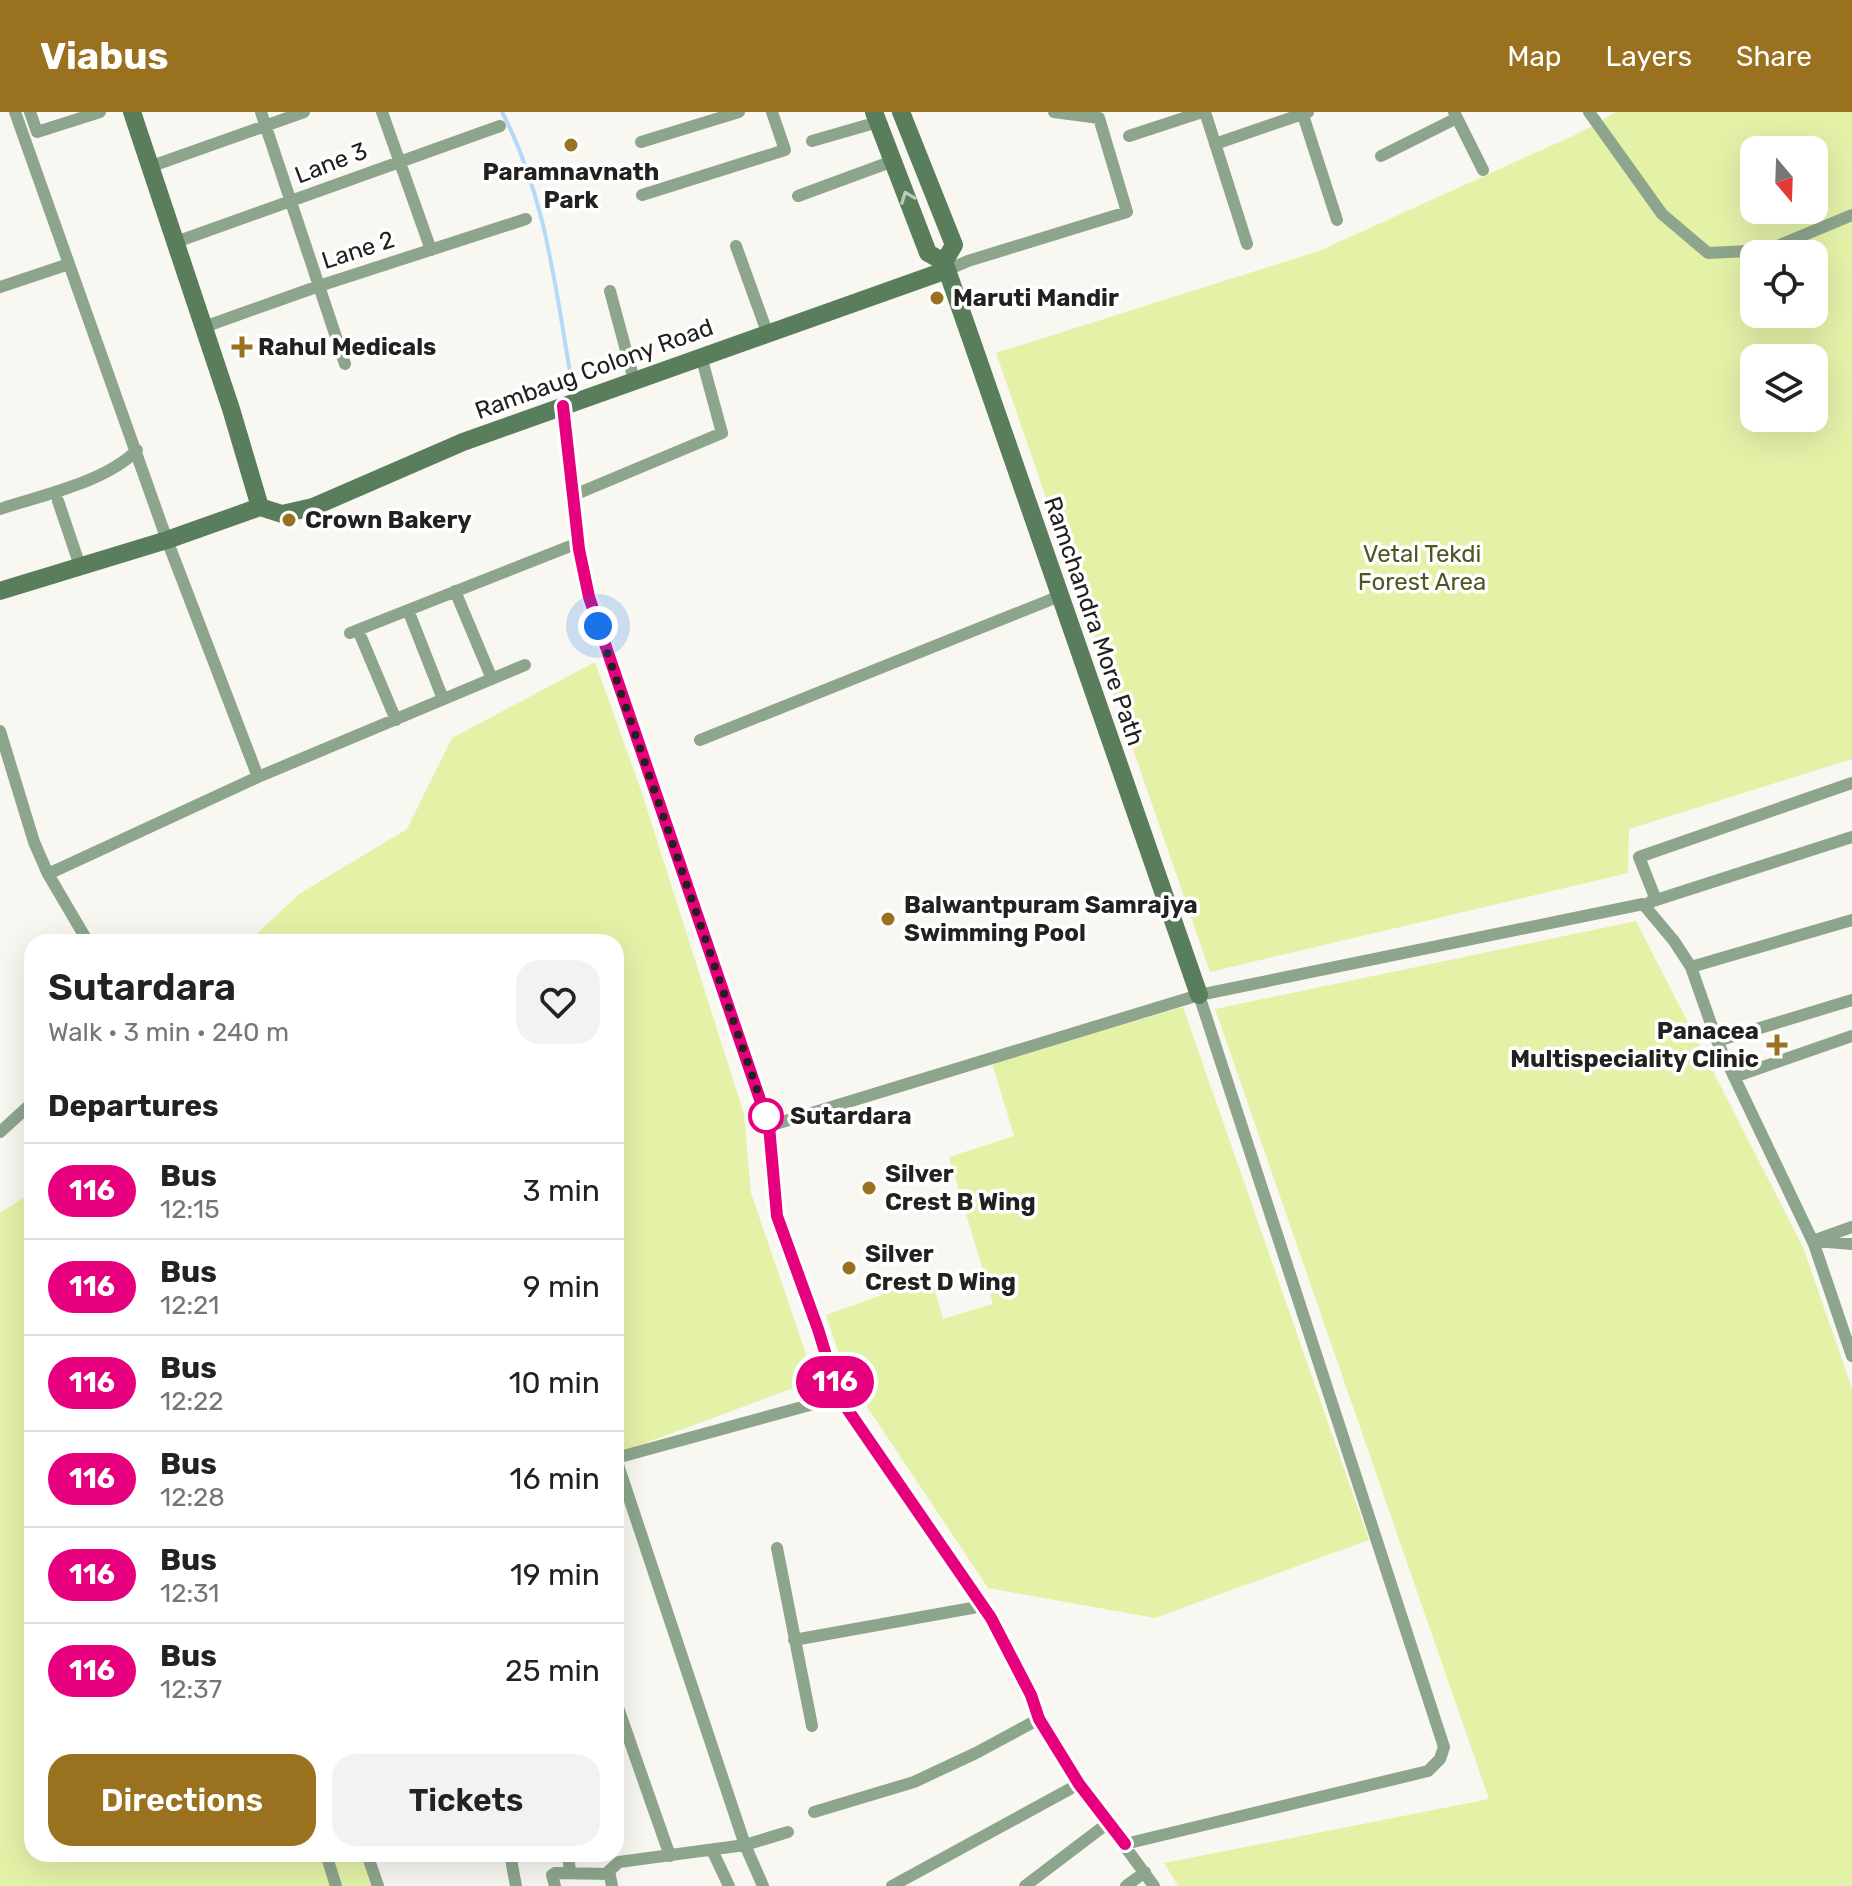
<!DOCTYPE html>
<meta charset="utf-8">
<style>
:root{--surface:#fff;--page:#f2f2f2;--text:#222;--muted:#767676;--line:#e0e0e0;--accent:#9a721f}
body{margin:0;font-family:Rubik,sans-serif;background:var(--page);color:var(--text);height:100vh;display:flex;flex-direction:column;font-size:30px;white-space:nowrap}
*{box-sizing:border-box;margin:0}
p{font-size:26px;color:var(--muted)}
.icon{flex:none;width:44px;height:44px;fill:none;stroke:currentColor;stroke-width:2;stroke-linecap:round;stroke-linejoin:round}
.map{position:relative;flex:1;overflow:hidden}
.panel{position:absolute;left:24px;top:822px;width:600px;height:928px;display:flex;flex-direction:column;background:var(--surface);border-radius:24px;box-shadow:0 8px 32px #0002}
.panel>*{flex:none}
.badge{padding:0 16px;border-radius:26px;font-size:28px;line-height:52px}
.needle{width:52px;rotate:161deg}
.fabs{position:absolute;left:1740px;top:24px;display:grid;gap:16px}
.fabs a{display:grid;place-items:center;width:88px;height:88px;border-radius:16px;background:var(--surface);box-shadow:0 8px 32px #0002;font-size:40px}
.you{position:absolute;width:40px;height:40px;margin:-20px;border:6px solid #fff;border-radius:50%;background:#1a73e8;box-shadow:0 0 0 12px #1a73e833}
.map>.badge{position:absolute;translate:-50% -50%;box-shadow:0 0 0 4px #fff}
h2{padding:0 24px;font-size:30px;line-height:72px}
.round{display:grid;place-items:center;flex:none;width:84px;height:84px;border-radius:24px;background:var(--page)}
.overview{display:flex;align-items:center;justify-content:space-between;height:136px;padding:0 24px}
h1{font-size:38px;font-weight:600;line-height:60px}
.button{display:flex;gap:16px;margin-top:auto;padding:16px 24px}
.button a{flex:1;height:92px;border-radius:24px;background:var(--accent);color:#fff;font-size:32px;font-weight:600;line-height:92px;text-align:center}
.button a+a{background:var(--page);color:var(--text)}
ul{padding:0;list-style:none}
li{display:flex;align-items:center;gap:24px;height:96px;padding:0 24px;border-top:2px solid var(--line)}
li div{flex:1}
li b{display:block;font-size:30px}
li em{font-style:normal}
li .badge{min-width:88px;font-weight:700;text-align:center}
header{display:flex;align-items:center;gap:48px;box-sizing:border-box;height:112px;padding:0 40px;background:var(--accent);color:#fff}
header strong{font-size:38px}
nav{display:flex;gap:44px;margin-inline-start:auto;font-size:28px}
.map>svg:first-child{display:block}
</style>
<header>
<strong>Viabus</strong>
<nav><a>Map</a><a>Layers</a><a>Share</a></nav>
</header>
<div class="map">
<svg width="1852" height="1774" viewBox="0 0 1852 1774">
<rect width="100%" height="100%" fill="#f9f7f2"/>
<path fill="#e4f2a8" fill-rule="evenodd" d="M1616,0H1852V647L1629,717L1628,761L1210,860L996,241L1319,139L1579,21ZM1754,38H1814V98H1754ZM1754,142H1814V202H1754ZM1754,246H1814V306H1754Z
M595,550L641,678L744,1002L751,1081L815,1268L616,1342V830H248L299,782L407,717L452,626Z
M1636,809L1803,1135L1852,1276V1774H1178L1164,1751L1489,1687L1215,897Z
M1183,895L1369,1428L1155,1506L988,1476L846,1263L826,1203L931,1165L943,1207L993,1192L949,1045L1014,1024L992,951Z
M32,1080V1742H366L377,1774H0V1101Z"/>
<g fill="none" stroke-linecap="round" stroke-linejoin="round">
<path stroke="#b5daf9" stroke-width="4" d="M502,0C544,80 555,171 570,260"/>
<path stroke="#8da58d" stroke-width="12" d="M15,0L167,428L258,665
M30,0L37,20L100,0
M261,0L345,252
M382,0L431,138
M1205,0L1247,132
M1302,0L1337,108
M1454,0L1483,58
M1589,0L1662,102L1708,141L1768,138L1852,103
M1129,24L1202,0
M812,29L878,10
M641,30L739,0
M1215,32L1308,0
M1381,44L1457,6
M152,54L304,0
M642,83L785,38L772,0
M798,84L893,49
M176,130L500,14
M736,134L767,220
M947,158L968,149L1127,100L1099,6L1054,0
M0,175L69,152
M610,179L634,268
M204,215L319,174L526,107
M563,294L579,437L589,485L769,1014L777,1104L818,1217L839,1285L991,1506L1031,1583L1039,1607L1079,1672L1154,1774
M574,383L722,321L701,244
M58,389L80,454
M0,397C42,383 106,370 137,338
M455,479L492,567
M408,498L443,587
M358,518L396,608
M350,521L578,431
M0,619L34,730L48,762L88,830
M700,628L1060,484
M48,762L258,665L525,553
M1656,788L1639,745L1852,671
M1650,790L1852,725
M1691,855L1852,808
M1717,929L1852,888
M1734,965L1852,924
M769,1014L1199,883L1643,792L1674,829L1691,855L1717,929L1814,1132L1852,1244
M0,1020L32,991
M1813,1129L1852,1115
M1816,1129L1852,1132
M616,1346L839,1285
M616,1347L745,1733L763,1774
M777,1436L812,1614
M794,1528L983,1494
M616,1590L670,1744
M814,1700L914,1670L976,1641L1039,1607
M1125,1732L1428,1659L1440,1647L1444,1635L1199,883
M712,1738L729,1774
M326,1742L336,1774
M367,1742L378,1774
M510,1742L516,1774
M568,1742L570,1760
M555,1774L552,1763L555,1761L609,1762
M612,1774L609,1759L619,1750L745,1733L788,1720
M892,1774L1079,1672
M1025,1774L1108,1711
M1126,1774L1145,1760"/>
<path stroke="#5a7e5b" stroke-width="18" d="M132,0L231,297L260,395
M874,0L928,141L944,150L947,158L1199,883
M901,0L954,133L944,150
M0,479L167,428L260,395L282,402L313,395L463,330L947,158"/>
</g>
<defs><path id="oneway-chevron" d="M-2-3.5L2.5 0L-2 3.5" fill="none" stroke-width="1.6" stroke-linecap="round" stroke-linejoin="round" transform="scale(2)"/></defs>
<use stroke="#bdcbbd" href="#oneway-chevron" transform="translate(907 85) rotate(-111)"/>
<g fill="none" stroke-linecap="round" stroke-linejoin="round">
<g stroke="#fff" stroke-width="18">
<path id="line" d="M563,294L579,437L589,485L769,1014L777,1104L818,1217L839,1285L991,1506L1031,1583L1039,1607L1079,1672L1125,1732"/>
</g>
<use href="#line" stroke="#e6007e" stroke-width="12"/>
<path stroke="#222120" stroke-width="8" stroke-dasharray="0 14.4" d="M598,514L766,1004"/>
</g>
<g fill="#9a721f" stroke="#fff" stroke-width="3">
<circle cx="571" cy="33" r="8"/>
<circle cx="937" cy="186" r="8"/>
<path d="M238 223h8v8h8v8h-8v8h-8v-8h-8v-8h8z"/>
<circle cx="289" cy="408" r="8"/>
<circle cx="888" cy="807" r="8"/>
<path d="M1773 921h8v8h8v8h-8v8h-8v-8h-8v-8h8z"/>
<circle cx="869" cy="1076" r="8"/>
<circle cx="849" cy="1156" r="8"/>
</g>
<circle fill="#fff" stroke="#e6007e" stroke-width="4" cx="766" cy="1004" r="16"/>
<g text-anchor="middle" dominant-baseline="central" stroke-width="7" stroke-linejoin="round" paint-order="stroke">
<g font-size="24" fill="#222120" stroke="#fff">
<text transform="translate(331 51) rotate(-21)">Lane 3</text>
<text transform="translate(358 138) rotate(-18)">Lane 2</text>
<text transform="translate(594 257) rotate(-20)">Rambaug Colony Road</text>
<text transform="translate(1094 509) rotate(71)">Ramchandra More Path</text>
</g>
<g font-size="24" font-weight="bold" fill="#222120" stroke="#fff" text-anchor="start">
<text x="571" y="60" text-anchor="middle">Paramnavnath<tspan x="571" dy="28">Park</tspan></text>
<text x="953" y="186">Maruti Mandir</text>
<text x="258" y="235">Rahul Medicals</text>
<text x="305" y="408">Crown Bakery</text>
<text x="904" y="793">Balwantpuram Samrajya<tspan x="904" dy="28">Swimming Pool</tspan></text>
<text x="1759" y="919" text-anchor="end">Panacea<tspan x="1759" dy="28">Multispeciality Clinic</tspan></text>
<text x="885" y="1062">Silver<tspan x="885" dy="28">Crest B Wing</tspan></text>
<text x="865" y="1142">Silver<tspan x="865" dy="28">Crest D Wing</tspan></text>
</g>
<g font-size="24" fill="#4f5721" stroke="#fff">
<text x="1422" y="442">Vetal Tekdi<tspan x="1422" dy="28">Forest Area</tspan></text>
</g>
<g font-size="24" font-weight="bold" fill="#222120" stroke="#fff" text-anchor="start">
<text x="790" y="1004">Sutardara</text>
</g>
</g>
</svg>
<div class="fabs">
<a><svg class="needle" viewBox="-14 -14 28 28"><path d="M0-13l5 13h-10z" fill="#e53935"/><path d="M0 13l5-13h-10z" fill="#767676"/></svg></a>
<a><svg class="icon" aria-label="locate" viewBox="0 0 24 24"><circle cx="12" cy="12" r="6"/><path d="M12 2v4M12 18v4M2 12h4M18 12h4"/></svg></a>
<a><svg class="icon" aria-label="layers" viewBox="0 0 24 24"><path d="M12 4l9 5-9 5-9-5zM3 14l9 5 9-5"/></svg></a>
</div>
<div class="you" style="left:598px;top:514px"></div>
<b class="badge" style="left:835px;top:1270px;background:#e6007e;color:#fff">116</b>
<section class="panel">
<div class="overview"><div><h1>Sutardara</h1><p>Walk · 3 min · 240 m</p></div><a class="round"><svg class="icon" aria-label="heart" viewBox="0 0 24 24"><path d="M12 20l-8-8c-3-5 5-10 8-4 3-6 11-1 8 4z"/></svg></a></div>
<h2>Departures</h2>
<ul>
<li><span class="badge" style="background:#e6007e;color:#fff">116</span><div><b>Bus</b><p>12:15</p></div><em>3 min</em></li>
<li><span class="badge" style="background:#e6007e;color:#fff">116</span><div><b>Bus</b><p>12:21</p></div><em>9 min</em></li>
<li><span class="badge" style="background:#e6007e;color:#fff">116</span><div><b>Bus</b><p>12:22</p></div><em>10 min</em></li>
<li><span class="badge" style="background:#e6007e;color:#fff">116</span><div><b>Bus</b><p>12:28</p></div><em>16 min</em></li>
<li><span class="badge" style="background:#e6007e;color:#fff">116</span><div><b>Bus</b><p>12:31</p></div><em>19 min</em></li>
<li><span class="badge" style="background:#e6007e;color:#fff">116</span><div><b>Bus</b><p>12:37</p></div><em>25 min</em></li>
</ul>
<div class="button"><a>Directions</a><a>Tickets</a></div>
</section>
</div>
